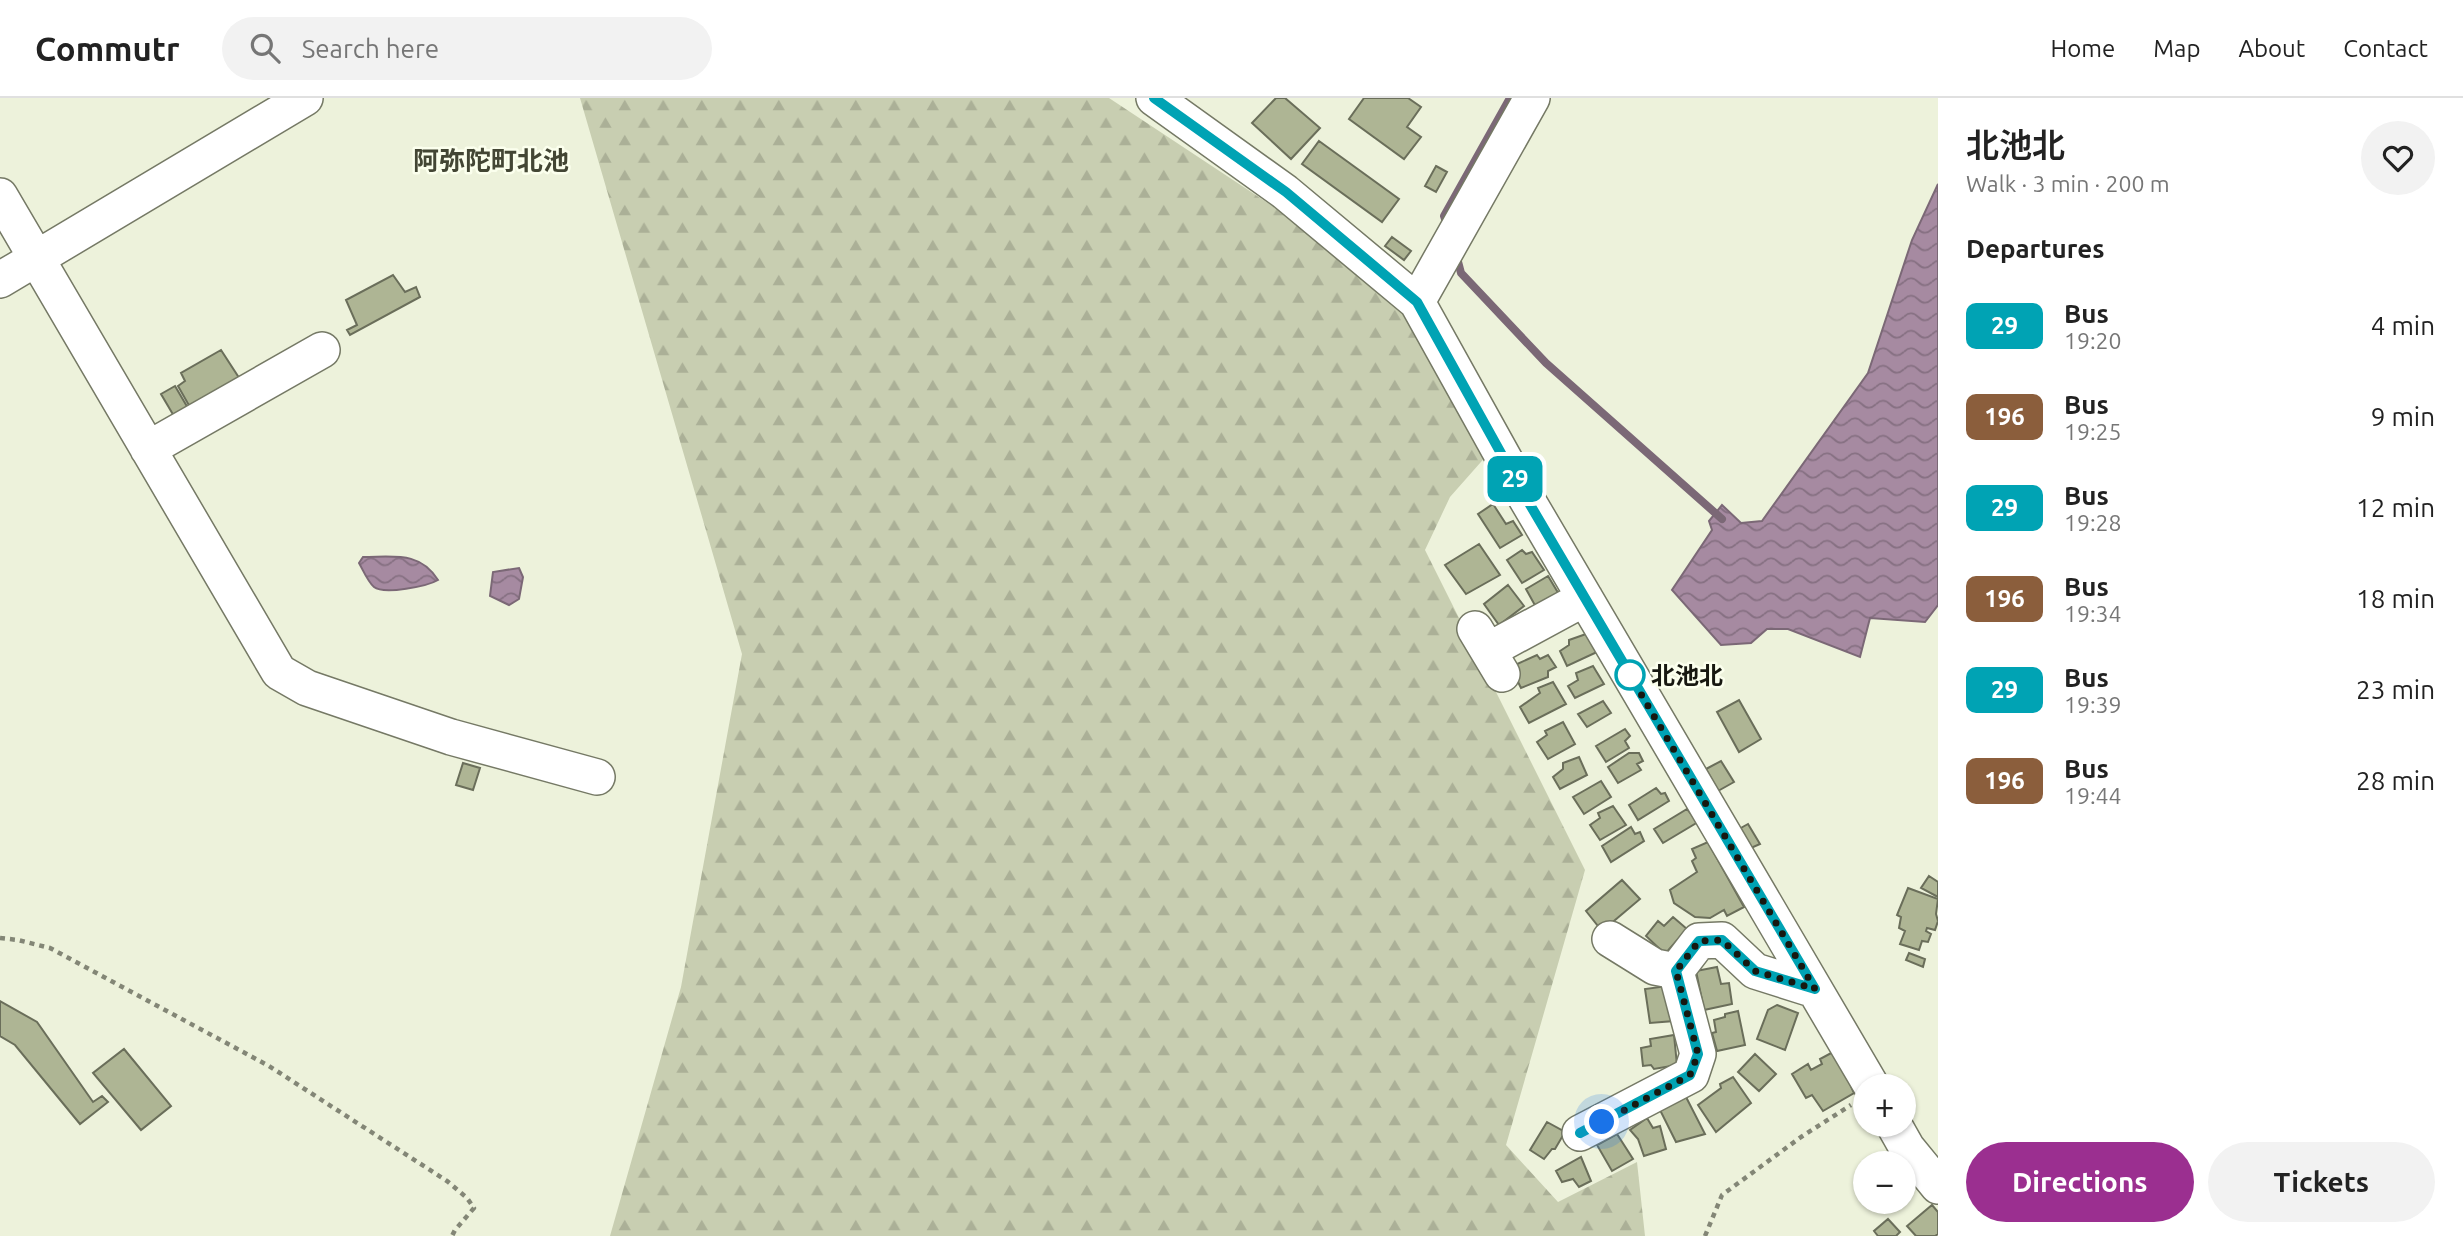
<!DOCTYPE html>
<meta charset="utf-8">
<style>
:root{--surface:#fff;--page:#f2f2f2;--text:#222;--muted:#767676;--line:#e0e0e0;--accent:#9b2f90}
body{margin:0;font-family:Ubuntu,"Noto Sans JP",sans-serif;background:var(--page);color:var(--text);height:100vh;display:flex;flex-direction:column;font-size:26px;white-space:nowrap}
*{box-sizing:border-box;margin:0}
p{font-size:23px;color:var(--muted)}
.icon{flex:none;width:38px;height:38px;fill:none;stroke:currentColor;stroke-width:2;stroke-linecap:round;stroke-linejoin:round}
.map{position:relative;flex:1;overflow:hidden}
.details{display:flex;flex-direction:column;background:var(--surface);width:525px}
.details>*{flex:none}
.badge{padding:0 14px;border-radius:10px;font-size:24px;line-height:46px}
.fabs{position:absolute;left:1853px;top:976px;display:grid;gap:14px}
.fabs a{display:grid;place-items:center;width:63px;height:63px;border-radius:50%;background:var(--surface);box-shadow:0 2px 5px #0004;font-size:35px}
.you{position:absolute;width:35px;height:35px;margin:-18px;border:5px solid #fff;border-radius:50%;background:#1a73e8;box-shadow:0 0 0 10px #1a73e833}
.map>.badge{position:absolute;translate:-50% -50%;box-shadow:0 0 0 4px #fff}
h2{padding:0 28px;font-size:26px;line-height:63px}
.round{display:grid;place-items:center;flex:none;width:74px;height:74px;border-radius:37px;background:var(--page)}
.summary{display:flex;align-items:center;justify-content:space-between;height:119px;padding:0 28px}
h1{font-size:33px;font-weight:600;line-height:52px}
.cta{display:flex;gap:14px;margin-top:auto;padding:14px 28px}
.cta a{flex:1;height:80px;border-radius:42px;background:var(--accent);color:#fff;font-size:28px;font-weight:600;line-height:80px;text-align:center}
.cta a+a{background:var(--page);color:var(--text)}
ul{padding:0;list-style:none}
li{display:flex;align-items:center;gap:21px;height:91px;padding:0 28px}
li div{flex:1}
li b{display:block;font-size:26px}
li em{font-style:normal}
li .badge{min-width:77px;font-weight:700;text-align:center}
header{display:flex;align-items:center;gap:42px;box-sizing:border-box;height:98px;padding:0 35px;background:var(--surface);border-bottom:2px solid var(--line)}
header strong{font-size:33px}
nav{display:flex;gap:38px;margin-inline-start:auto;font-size:24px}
.search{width:490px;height:63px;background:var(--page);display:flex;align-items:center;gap:18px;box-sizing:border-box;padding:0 24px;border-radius:38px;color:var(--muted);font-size:26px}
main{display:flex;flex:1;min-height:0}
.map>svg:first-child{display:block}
</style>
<header>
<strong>Commutr</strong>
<div class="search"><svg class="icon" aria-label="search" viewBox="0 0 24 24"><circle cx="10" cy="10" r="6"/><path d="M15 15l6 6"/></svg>Search here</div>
<nav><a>Home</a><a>Map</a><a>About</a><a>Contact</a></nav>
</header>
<main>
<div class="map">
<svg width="1938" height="1138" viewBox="0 0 1938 1138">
<defs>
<pattern id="forest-firs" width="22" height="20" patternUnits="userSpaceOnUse" patternTransform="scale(1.75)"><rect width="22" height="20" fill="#c8ceb1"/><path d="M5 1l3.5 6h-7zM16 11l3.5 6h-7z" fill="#abb097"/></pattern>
<pattern id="water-waves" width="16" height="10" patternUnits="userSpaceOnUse" patternTransform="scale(1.75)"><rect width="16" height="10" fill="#a68aa1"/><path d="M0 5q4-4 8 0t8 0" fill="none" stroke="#867082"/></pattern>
</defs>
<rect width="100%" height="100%" fill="#edf2db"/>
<path fill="url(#forest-firs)" d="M580,0H1109L1333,148L1413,220L1488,356L1450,399L1425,452L1585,772L1506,1047L1558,1104L1637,1064L1645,1138H610L681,889L742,556Z"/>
<path fill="url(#water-waves)" stroke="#7b6876" stroke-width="2" d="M1938,86V507L1925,524L1870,520L1860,559L1788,531H1767L1751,545L1721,547L1672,492L1712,432L1709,423L1722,407L1741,425L1762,423L1868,275L1912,142Z
M363,459C394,459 420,453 438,482C428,488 384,497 374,489C368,484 363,472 359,465Z
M519,470L523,479L519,501L509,507L490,498L493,474Z"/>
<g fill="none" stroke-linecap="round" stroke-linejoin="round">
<path stroke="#7b6876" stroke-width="8" d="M1447,127L1444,118L1510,0
M1456,156L1461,175L1546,265L1722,421"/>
</g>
<path fill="#aeb594" stroke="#6a6e5a" stroke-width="2" d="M1276,0H1285L1320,30L1291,61L1252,25Z
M1364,0H1408L1421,9L1407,29L1421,39L1404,61L1349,21Z
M1319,43L1399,101L1382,124L1302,66Z
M1436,68L1447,74L1436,94L1425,88Z
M1392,139L1411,153L1404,162L1385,148Z
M393,177L405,194L416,189L420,199L350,237L347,232L357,227L346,202Z
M221,252L245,289L195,318L178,288L185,283L181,275Z
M175,288L192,317L178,325L161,296Z
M1493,406L1506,426L1513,423L1522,437L1500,450L1478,416Z
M1479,446L1500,477L1466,496L1445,467Z
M1522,452L1526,456L1532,454L1544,472L1522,485L1507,462Z
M1548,478L1560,498L1537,511L1526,491Z
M1508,487L1524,508L1499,527L1484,506Z
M1586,536L1597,554L1567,568L1560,553L1569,547V542Z
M1537,557L1540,561L1548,557L1556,569L1548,573V579L1521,590L1514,576L1515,567Z
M1593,568L1604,586L1575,600L1568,588L1578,582L1576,575Z
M1553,584L1566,606L1529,625L1520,609L1540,595L1538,590Z
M1739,602L1761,641L1739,654L1717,614Z
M1603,603L1611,615L1587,629L1578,616Z
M1563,624L1575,646L1548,661L1537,644L1547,637L1545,633Z
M1625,631L1630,638L1625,643L1629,650L1606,664L1596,648Z
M1629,655H1639L1643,663L1637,666L1641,672L1618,685L1608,669Z
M1579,659L1587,677L1560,691L1553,679L1563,671V665Z
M1721,663L1734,684L1718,693L1706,671Z
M463,665L480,670L473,692L456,687Z
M1601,683L1611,699L1584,716L1573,699Z
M1656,690L1661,696L1665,695L1669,703L1638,722L1629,707Z
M1613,708L1626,727L1600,742L1590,727L1600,720L1598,715Z
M1687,711L1698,724L1663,745L1654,731Z
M1748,726L1760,746L1751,750L1739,731Z
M1631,729L1635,736L1640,734L1644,743L1611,764L1602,748Z
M1708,744L1744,809L1727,818L1724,812L1710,820L1695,819L1674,805L1670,792L1697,774L1692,763L1696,760L1692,751Z
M1929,778L1938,784V799L1921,790Z
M1622,782L1640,801L1602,833L1586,813Z
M1908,790L1938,801L1936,816L1938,823L1935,832L1927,830L1926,833L1931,836L1928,844L1922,843L1919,852L1900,846L1905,833L1899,830L1901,819L1897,817Z
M1673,819L1687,831L1665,856L1646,838L1658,823L1664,828Z
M1909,855L1925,861L1923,869L1906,862Z
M1717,869L1721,886L1729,885L1732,906L1704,912L1696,873Z
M1667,888L1674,923L1650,925L1645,891Z
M0,903L37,924L93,1004L102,998L108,1004L80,1026L15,947L0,938Z
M1777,907L1798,915L1785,952L1757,941L1768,912Z
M1738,913L1745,947L1717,953L1712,935L1716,934L1714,922L1725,919V916Z
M1674,937L1677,967L1654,971L1651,967L1643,968L1641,950L1651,948L1650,941Z
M124,951L171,1008L141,1032L93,975Z
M1835,953L1854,995L1823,1013L1812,997L1806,1000L1792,976L1808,966L1811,972L1822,966L1820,961Z
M1755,956L1776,976L1759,993L1738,974Z
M1733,979L1751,1005L1716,1034L1698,1007L1721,990L1720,986Z
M1686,999L1705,1036L1676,1044L1660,1012Z
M1647,1020L1653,1030L1660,1028L1666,1051L1644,1058L1638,1041L1630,1032Z
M1547,1024L1565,1034L1555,1051H1552L1544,1061L1530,1052Z
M1617,1036L1633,1061L1612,1073L1597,1047Z
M1581,1059L1591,1083L1579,1089L1573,1081L1562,1084L1556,1073Z
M1932,1107L1938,1114V1136L1935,1138H1916L1907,1128Z
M1888,1121L1900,1134L1896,1138H1878L1874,1133Z"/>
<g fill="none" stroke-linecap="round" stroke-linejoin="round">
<g stroke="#757965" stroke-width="38">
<path id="minor" d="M1154,0L1285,94L1417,204L1522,393L1872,989
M0,98L279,574L307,590L451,639L597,679
M0,182L305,0
M1417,204L1532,0
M148,351L322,252
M1475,531L1502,576
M1489,552L1585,500
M1610,841L1655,869L1676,873
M1894,1027L1907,1050L1938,1088
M1580,1035L1691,977L1698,956L1676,873L1699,843L1722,842L1755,873L1815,892"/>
</g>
<path stroke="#838676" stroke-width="4.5" stroke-dasharray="5 5" stroke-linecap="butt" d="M0,840L18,842L50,850L269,968L447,1083L467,1100L474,1110L455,1132L452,1138
M1705,1138L1722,1097L1801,1039L1851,1007"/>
<use href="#minor" stroke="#fff" stroke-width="35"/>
</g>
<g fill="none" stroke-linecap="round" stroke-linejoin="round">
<g stroke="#fff" stroke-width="16">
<path id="line" d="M1154,0L1286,94L1417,204L1522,393L1815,891L1755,873L1722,842L1699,843L1676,873L1698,956L1690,977L1580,1035"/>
</g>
<use href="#line" stroke="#00a3b4" stroke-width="10"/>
<path stroke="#171810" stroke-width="7" stroke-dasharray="0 12.6" d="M1602,1024L1690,977L1698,956L1676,873L1699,843L1722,842L1755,873L1815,891L1625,569L1630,577"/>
</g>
<circle fill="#fff" stroke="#00a3b4" stroke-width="3.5" cx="1630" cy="577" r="14"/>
<g text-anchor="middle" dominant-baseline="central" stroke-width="5" stroke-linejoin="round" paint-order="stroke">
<g font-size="24" font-weight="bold" fill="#171810" stroke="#fbffed" text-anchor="start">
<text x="1651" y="577">北池北</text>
</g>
<g font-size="26" font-weight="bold" fill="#434634" stroke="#fbffed">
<text x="491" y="62">阿弥陀町北池</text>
</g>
</g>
</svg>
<div class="fabs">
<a>+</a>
<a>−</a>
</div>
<div class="you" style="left:1602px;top:1024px"></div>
<b class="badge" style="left:1515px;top:381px;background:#00a3b4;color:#fff">29</b>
</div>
<section class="details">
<div class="summary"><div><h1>北池北</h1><p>Walk · 3 min · 200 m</p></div><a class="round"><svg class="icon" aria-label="heart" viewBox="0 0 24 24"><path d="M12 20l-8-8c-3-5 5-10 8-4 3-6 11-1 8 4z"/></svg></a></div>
<h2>Departures</h2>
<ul>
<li><span class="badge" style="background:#00a3b4;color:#fff">29</span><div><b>Bus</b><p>19:20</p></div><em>4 min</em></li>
<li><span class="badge" style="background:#8b5e3c;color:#fff">196</span><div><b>Bus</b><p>19:25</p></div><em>9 min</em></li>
<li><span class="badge" style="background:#00a3b4;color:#fff">29</span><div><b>Bus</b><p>19:28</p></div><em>12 min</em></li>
<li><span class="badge" style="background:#8b5e3c;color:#fff">196</span><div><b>Bus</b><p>19:34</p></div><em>18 min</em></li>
<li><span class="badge" style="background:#00a3b4;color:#fff">29</span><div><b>Bus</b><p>19:39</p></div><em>23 min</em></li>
<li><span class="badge" style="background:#8b5e3c;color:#fff">196</span><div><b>Bus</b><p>19:44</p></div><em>28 min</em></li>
</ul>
<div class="cta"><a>Directions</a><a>Tickets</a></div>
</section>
</main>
